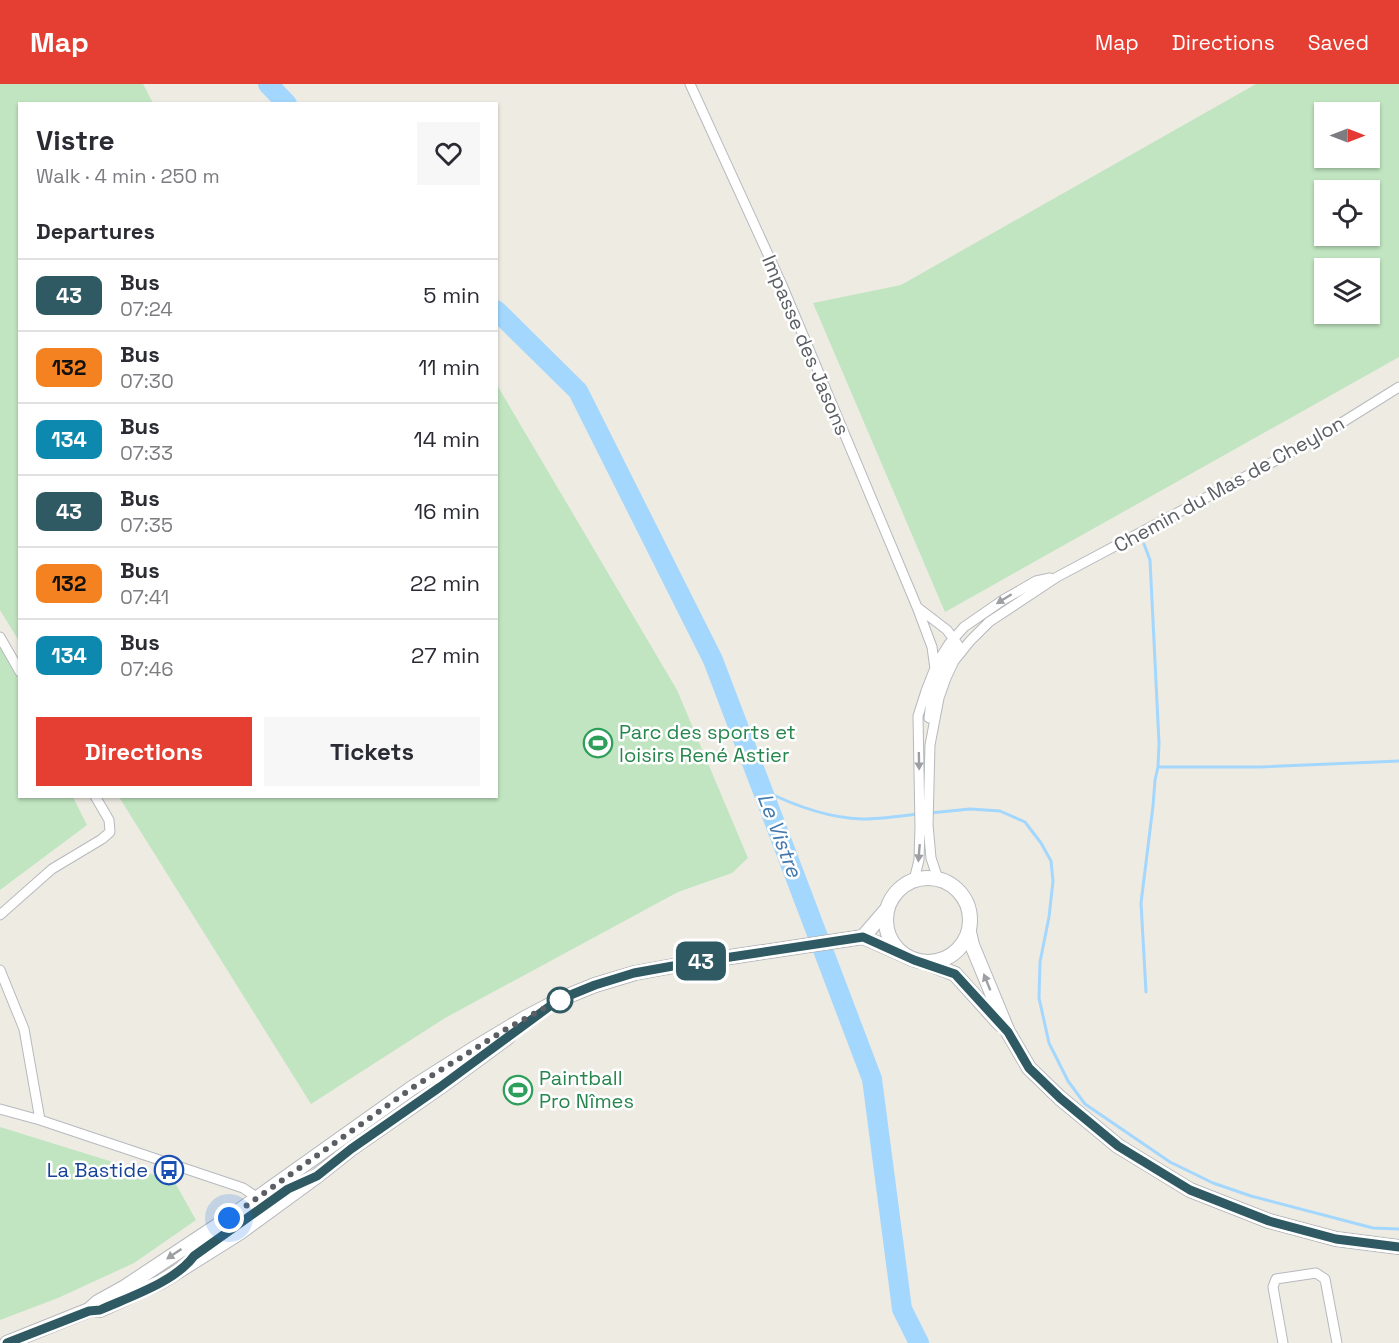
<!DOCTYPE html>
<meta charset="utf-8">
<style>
:root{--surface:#fff;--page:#f7f7f7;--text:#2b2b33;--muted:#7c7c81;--line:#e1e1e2;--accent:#e53e32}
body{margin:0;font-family:"Space Grotesk",sans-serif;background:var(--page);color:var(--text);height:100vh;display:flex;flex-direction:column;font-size:22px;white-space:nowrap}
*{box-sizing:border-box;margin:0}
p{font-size:20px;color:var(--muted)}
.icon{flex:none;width:33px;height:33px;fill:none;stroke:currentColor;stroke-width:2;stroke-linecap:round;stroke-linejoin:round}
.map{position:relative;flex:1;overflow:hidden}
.drawer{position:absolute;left:18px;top:18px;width:480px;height:696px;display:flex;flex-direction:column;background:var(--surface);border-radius:0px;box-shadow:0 2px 4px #0004}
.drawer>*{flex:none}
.badge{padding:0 12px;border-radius:9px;font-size:21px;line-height:39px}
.needle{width:39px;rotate:90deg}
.buttons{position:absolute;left:1314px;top:18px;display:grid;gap:12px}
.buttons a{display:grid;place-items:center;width:66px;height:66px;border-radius:0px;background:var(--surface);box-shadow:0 2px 4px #0004;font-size:30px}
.you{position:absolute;width:30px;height:30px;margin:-15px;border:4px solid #fff;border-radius:50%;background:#1a73e8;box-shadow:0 0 0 9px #1a73e833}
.map>.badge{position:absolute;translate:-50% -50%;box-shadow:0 0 0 3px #fff}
h2{padding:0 18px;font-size:22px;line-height:54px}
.round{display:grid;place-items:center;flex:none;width:63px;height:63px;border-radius:0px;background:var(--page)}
.overview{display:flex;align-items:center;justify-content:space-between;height:102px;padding:0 18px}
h1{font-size:28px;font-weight:700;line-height:45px}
.primary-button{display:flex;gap:12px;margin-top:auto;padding:12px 18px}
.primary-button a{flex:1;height:69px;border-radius:0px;background:var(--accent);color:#fff;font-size:24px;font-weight:700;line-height:69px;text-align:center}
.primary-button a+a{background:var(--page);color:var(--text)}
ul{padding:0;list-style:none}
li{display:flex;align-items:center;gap:18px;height:72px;padding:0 18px;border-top:2px solid var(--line)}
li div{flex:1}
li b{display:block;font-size:22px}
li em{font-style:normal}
li .badge{min-width:66px;font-weight:700;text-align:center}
header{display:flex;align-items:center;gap:36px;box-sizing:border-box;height:84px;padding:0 30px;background:var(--accent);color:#fff}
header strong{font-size:28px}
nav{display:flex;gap:33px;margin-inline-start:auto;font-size:21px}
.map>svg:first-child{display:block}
</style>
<header>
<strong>Map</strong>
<nav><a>Map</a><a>Directions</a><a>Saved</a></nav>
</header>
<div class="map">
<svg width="1399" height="1259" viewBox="0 0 1399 1259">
<rect width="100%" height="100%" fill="#eeebe3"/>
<path fill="#c0e5c0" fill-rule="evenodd" d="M0,0H143L153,19L20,20L19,557L0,526Z
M1256,0H1399V273L945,528L813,219L901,201ZM1324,28H1370V74H1324ZM1324,106H1370V152H1324ZM1324,184H1370V230H1324Z
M497,301L677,606L748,774L732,789L678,808L445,934L311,1020L119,713L496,712Z
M0,555L19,597L20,712L73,713L87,741L0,806Z
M0,1043L174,1097L196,1136L134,1179L58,1214L0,1236Z"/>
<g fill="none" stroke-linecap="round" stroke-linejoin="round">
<path stroke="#a4d7fd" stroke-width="3" d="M1144,460L1150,476L1159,659L1158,683L1155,696L1153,722L1141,819L1146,908
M1158,683H1260L1399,677
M763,706C793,721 827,734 862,735C880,735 900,732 918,730
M930,729L970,725L1000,727L1025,738L1041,759L1051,777L1053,797L1049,833L1040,878L1039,914L1049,959L1068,997L1085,1020L1170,1078L1213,1099L1251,1112L1373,1144L1399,1145"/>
<path stroke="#a4d7fd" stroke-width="20" d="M268,0L287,20
M496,226L578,307L713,576L872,995L902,1225L919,1259"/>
<g stroke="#b6b9bd" stroke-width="11">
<path id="street" d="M690,0L782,201L917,523L932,563L935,585
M917,523L947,546L958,561C942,586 932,603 929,634
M0,553L20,588
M938,795L931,774L928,741L930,661L939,614L946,594L954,577L970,557L989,538L1057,493L1314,356L1399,303
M914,796L919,776L920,742L918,632L926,607L937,579L949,560L964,543L1003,516L1036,497L1050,494
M0,831L52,785L102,755L110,748L109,736L95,712
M0,886L24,945L40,1036
M0,1025L40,1036L243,1104L258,1114L265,1121
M1283,1259L1273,1203L1276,1195L1316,1189L1325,1195L1337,1259"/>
</g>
<g stroke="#b5b8bd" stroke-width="16">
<path id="secondary" d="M886 836a42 42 0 1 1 84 0a42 42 0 1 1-84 0Z
M969,848L972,861L1008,948L1029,984L1060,1014L1118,1062L1190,1106L1269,1137L1336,1155L1399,1163
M863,853L888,824
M927,879L955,890L1000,940
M89,1226L98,1218L125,1203L229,1134L412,1004L475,964L525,934L563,914L595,901L635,889L684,880L863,853L906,872
M7,1259L89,1226H100L161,1198L239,1149L317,1092L351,1065L440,1003L508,953"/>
</g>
<use href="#street" stroke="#fff" stroke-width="9"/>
<use href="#secondary" stroke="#fff" stroke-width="14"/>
</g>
<defs><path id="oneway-solid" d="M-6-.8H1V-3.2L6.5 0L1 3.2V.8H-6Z" transform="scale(1.5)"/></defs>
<g fill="#9d9fa2">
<use href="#oneway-solid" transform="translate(1004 515) rotate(148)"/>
<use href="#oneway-solid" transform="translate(919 677) rotate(89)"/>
<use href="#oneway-solid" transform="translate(919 769) rotate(95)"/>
<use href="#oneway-solid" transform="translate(987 898) rotate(-112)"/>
<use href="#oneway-solid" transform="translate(174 1170) rotate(146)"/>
</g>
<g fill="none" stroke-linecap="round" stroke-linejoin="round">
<g stroke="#fff" stroke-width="14">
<path id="line" d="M7,1259L89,1227L100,1226C129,1213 175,1198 194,1172L288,1105L317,1092L351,1065L440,1003L550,922L563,914L595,901L634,889L684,880L863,853L914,876L955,890L1008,948L1029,984L1060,1014L1118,1062L1190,1106L1269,1137L1336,1155L1399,1163"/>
</g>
<use href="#line" stroke="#2f5a63" stroke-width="9"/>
<path stroke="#5b5f64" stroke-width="6" stroke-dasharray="0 10.8" d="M229,1134L412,1004L508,944L563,914L560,916"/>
</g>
<defs>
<g id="stadium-ring" transform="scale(1.5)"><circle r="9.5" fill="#fff" stroke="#2e9e5b" stroke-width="1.5"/><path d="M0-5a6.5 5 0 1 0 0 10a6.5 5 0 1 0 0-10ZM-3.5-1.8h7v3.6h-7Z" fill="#2e9e5b"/></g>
<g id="bus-ring" transform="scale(1.5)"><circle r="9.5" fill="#fff" stroke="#1a4fb4" stroke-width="1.5"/><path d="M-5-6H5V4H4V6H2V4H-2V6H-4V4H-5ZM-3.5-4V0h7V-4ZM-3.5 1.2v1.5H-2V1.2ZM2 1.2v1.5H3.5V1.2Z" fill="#1a4fb4"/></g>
</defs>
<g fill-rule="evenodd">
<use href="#stadium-ring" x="598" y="659"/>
<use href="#stadium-ring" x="518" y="1006"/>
<use href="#bus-ring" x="169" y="1086"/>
</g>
<circle fill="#fff" stroke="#2f5a63" stroke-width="3" cx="560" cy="916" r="12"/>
<g text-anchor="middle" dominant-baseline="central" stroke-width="5" stroke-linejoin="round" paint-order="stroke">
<g font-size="20" fill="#5b5f64" stroke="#fff">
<text transform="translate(806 261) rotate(67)">Impasse des Jasons</text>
<text transform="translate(1229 400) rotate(-29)">Chemin du Mas de Cheylon</text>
</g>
<g font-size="20" fill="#27864d" stroke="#fff" text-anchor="start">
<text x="619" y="648">Parc des sports et<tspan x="619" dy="23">loisirs René Astier</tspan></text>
<text x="539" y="994">Paintball<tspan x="539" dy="23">Pro Nîmes</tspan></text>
</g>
<g font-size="20" fill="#164399" stroke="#fff" text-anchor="end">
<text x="148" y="1086">La Bastide</text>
</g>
<g font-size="21" font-style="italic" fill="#4278ae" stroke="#fff">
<text transform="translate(780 751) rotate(69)">Le Vistre</text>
</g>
</g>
</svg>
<div class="buttons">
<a><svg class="needle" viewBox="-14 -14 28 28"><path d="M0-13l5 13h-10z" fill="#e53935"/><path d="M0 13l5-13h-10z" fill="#7c7c81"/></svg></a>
<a><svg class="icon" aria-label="locate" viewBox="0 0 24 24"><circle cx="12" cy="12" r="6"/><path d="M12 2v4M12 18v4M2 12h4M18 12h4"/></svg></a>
<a><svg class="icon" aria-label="layers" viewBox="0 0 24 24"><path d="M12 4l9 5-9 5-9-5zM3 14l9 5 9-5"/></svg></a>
</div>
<div class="you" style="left:229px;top:1134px"></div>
<b class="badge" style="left:701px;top:877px;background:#2f5a63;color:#fff">43</b>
<section class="drawer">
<div class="overview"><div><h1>Vistre</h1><p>Walk · 4 min · 250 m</p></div><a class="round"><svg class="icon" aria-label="heart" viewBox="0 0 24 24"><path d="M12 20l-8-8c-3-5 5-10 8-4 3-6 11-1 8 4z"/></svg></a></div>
<h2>Departures</h2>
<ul>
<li><span class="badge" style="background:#2f5a63;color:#fff">43</span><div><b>Bus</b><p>07:24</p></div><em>5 min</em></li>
<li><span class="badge" style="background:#f58220;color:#111">132</span><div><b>Bus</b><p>07:30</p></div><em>11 min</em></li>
<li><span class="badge" style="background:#0d89af;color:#fff">134</span><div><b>Bus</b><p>07:33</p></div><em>14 min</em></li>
<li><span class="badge" style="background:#2f5a63;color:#fff">43</span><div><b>Bus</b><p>07:35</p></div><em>16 min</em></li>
<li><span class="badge" style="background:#f58220;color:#111">132</span><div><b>Bus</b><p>07:41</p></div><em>22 min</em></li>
<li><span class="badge" style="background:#0d89af;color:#fff">134</span><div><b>Bus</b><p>07:46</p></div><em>27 min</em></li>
</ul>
<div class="primary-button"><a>Directions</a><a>Tickets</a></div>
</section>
</div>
